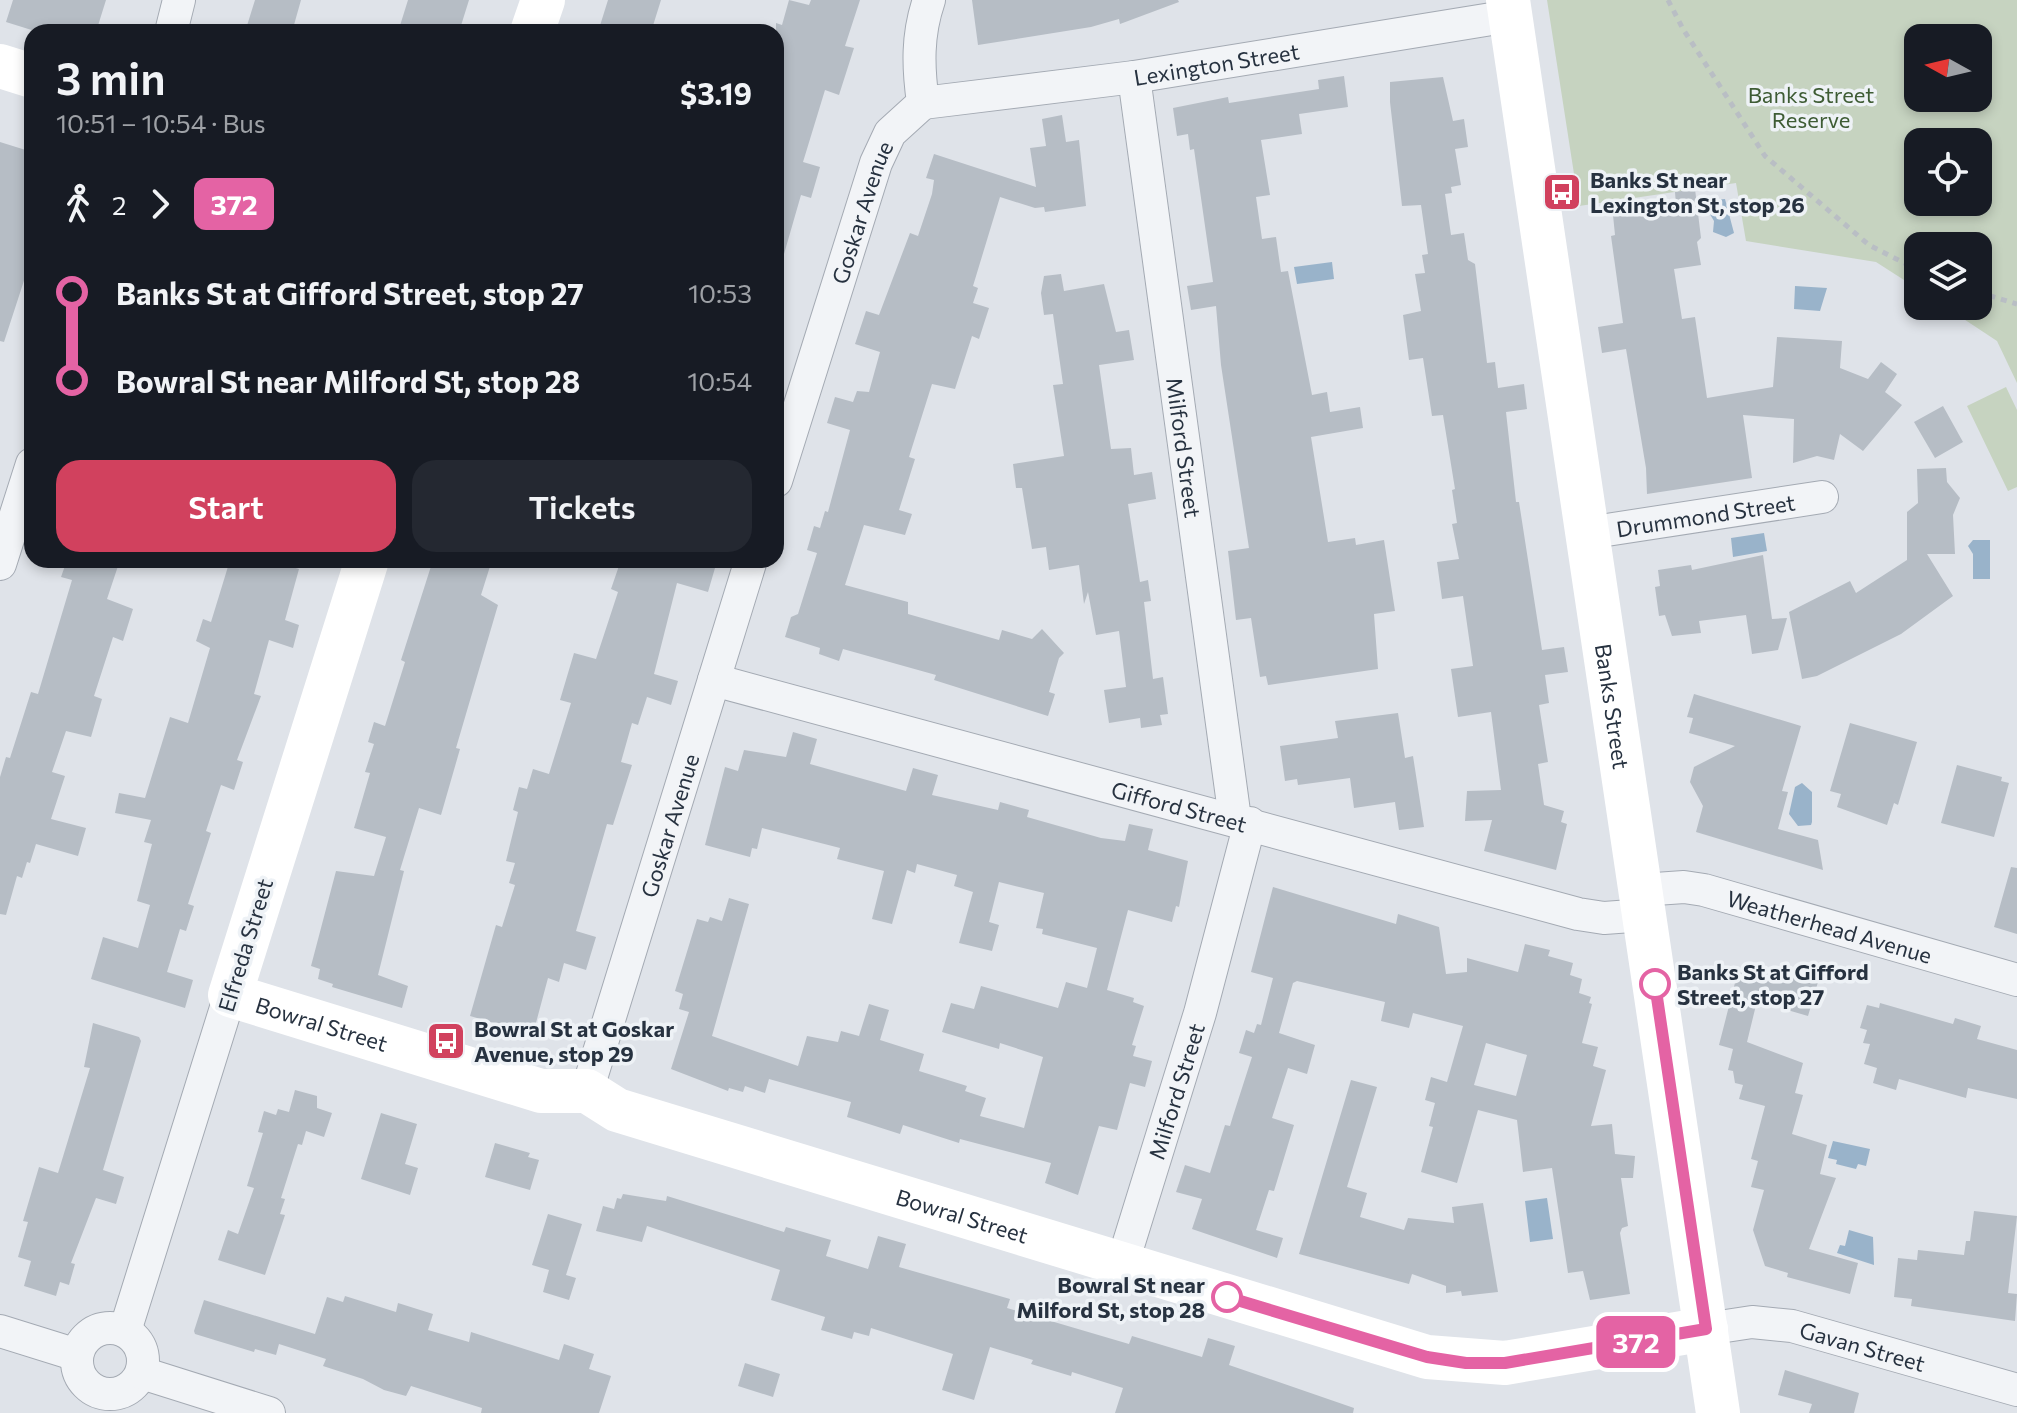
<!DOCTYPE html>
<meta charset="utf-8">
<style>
:root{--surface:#171b24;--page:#242831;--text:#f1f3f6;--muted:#9ea1a6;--accent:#d1415e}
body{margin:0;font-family:Commissioner,sans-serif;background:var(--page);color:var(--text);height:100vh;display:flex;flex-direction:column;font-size:30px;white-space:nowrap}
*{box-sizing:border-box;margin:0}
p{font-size:26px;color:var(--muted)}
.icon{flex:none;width:44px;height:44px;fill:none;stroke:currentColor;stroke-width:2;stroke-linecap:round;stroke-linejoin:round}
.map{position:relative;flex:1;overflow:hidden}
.details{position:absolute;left:24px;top:24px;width:760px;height:544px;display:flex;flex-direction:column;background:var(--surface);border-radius:24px;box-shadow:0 4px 12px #0003}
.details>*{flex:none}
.badge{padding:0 16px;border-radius:12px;font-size:28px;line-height:52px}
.needle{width:52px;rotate:278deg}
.buttons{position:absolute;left:1904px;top:24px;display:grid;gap:16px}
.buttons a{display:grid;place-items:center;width:88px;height:88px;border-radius:16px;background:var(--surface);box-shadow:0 4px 12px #0003;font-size:40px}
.map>.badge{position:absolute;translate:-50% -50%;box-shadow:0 0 0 4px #fff}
.legs{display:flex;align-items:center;gap:12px;height:88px;padding:0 32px;font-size:26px}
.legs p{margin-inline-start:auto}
.headline{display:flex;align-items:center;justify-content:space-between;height:136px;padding:0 32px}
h1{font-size:44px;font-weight:600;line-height:60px}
.primary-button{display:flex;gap:16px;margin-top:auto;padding:16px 32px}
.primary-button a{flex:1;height:92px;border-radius:24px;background:var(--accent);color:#fff;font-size:32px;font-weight:600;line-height:92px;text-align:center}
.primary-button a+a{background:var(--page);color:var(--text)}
ul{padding:0 32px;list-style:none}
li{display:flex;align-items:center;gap:28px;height:88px;font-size:30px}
li i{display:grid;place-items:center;width:12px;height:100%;margin:0 10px;background:currentColor}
li i::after{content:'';width:20px;height:20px;margin:-10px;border:6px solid;border-radius:50%;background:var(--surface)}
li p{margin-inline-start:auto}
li:first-child i{background:linear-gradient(#0000 50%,currentColor 0)}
li:last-child i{background:linear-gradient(currentColor 50%,#0000 0)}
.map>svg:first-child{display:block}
</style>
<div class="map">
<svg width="2017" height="1413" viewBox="0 0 2017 1413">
<rect width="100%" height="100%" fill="#dfe3e9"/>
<path fill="#c6d3c0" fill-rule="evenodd" d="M1547,0H2017V383L1997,341L1944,306H1978V246H1918V289L1876,262L1746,241L1736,183L1579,206ZM1918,38H1978V98H1918ZM1918,142H1978V202H1918Z
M2006,387L2017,410V487L2008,491L1967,406Z"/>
<path fill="#99b3ca" d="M1725,199L1734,233L1726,237L1713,232L1714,221L1708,211L1711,200Z
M1332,262L1334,279L1297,284L1294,267Z
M1795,286L1827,288L1820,311L1794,309Z
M1764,533L1767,551L1733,557L1731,538Z
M1973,540H1990V579H1973V554L1968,546Z
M1802,783L1812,792V822L1811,825L1798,826L1789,814L1795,787Z
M1833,1141L1870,1149L1866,1166L1858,1164L1856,1169L1836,1164L1837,1160L1828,1158Z
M1547,1198L1553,1239L1530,1242L1525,1201Z
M1849,1230L1873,1237L1874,1265L1837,1253L1840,1245L1845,1246Z"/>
<path fill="#b6bdc5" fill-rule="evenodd" d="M13,0H106L96,32H38L6,22Z
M255,0H301L292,32H245Z
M408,0H469L459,32H398Z
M608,0H661L651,32H598Z
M789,0L809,5L811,0H860L845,46L854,48L839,95L825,90L803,162L820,167L811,198L801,195L782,261L776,260V23L782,25Z
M972,0H1178L1179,2L1120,24L1119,19L1091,27L978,45Z
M1344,76L1348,107L1299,114L1302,134L1261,140L1270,195L1256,197L1262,239L1276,237L1281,272L1288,271L1312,395L1327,392L1330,412L1360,407L1363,428L1311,437L1328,542L1355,538L1356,545L1384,540L1395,611L1374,614L1378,669L1268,685L1266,676L1260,677L1251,618L1236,620L1228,551L1249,548L1221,365L1216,306L1191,310L1187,286L1213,282L1194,149L1190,150L1188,134L1177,136L1173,108L1228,97L1229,103L1319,89L1318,80Z
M1443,77L1453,121L1464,119L1468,147L1455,149L1461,185L1451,187L1452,193L1445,194L1451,235L1464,233L1468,260L1475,264L1487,363L1495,362L1498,388L1524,384L1527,409L1506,412L1516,502H1519L1542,650L1564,647L1568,672L1545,675L1549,703L1539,705L1548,762L1538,764L1544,805L1564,811L1561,822L1567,824L1556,870L1484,851L1492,820L1465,821L1467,791L1501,790L1491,712L1458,717L1451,669L1473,666L1463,596L1442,599L1437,562L1459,559L1452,524L1457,523L1452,490L1455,489L1443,415L1432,416L1423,358L1409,360L1403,315L1421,311L1415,274L1425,273L1422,255L1428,254L1421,205L1402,206L1390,102V82Z
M1062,115L1066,142L1079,140L1086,206L1045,212L1044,207L1035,208L1000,197L973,286L978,288L973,303L989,308L979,339L972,336L955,389L932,384L909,457L915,459L899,510L912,514L905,535L864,525L845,585L908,602V614L999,640L1002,630L1032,639L1042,629L1064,653L1059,658L1049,692L1055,694L1048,716L934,680L936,675L843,649L839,661L819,654L820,648L785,637L791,617L798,614L817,553L807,550L814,526L820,528L825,511L828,512L850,430L827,423L835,397L853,402L857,391L869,392L880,352L855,344L866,311L879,315L910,233L918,236L932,194L934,180L926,178L934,154L1036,187L1030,148L1046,146L1042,119Z
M0,142L32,152V256L4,342L0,341Z
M1695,189L1701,238L1697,242L1701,265L1674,269L1682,319L1695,317L1707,398L1773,387L1777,337L1842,341L1840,368L1868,379L1881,362L1897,374L1885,392L1902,405L1863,451L1840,434L1834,460L1817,456L1793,463L1794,419L1743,415L1752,478L1647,494L1646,468L1626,349L1602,353L1598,327L1623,323L1611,236L1615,235L1613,215L1676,205L1675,192Z
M1061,274L1064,291L1104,284L1116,332L1129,330L1134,360L1099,365L1111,449L1131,448L1134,475L1152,472L1156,499L1128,504L1140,582L1148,580L1151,601L1144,602L1153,679L1163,677L1168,714L1160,715L1162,725L1141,728L1140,718L1109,723L1104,690L1126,687L1119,631L1096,635L1088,592L1084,604L1079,565L1049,570L1046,547L1032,549L1022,488H1016L1013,464L1064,456L1053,385L1063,384L1053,314L1044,315L1041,293L1044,276Z
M1943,406L1963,442L1935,458L1914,422Z
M1946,468L1947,482L1960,498L1953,515L1955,554H1927L1953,596L1901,634L1817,676L1802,679L1789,612L1850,581L1856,593L1907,560V512L1918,503L1917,469Z
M1763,555L1772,619L1787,618L1778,650L1752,654L1746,615L1699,621L1701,633L1672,636L1665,615L1659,616L1655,587L1660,586L1658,570L1691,565L1692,570Z
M67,560H120L107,599L133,609L123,641L113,637L94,696L102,699L91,737L66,731L52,772L65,776L51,819L86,828L78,856L36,844L30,863L27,862L22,878L17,876L6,915L0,914V777L6,757L10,758L31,692L38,694L72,580L61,577Z
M230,560H269L299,569L285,620L299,625L293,648L269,640L254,694L261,696L237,760L243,762L234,790L221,785L206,831L211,833L188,904L194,906L186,931L180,929L167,972L193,980L185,1008L91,979L103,937L138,948L150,905L137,901L152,844L144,842L151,820L115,813L119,793L145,798L170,717L188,723L210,648L196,641L203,619L211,622Z
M433,560H492L481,595L498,605L456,748L460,749L441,815L419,808L400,870L404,871L378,975L408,986L402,1008L332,987L333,984L318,979L320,969L311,966L336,871L374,876L386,837L354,828L370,773L365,772L374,744L368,742L374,722L385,726L405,662L401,660Z
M621,560H690L715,568L708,592L677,583L654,674L678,681L671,705L647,697L638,725L632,723L621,762L632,765L613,825L607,824L576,931L596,937L586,970L564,963L559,982L548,978L533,1034L470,1016L496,925L502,927L515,885L509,883L515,863L506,861L518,812L513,810L519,787L527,789L533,769L549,774L571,703L560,700L574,653L596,659L618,592L611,589Z
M1694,694L1801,726L1782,791L1788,792L1778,829L1818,840L1823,870L1696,832L1703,806L1690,782L1694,767L1735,746L1689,733L1693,718L1687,717Z
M1398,713L1405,758L1413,756L1424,827L1399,830L1395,802L1354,808L1350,778L1298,785L1297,779L1285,781L1280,746L1338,738L1335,721Z
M1850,723L1917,742L1898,805L1894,803L1887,825L1837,807L1841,794L1830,791Z
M793,732L817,739L810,764L906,791L913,768L938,775L932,795L998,810L1000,802L1029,810L1027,817L1101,838L1125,841L1129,824L1153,829L1148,850L1188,861L1179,907L1176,906L1172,922L1128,910L1107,990L1134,998L1133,1002L1144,1006L1132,1045L1136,1046L1133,1056L1152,1061L1145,1087L1130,1083L1117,1130L1099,1126L1078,1195L1045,1183L1051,1163L960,1139L959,1143L903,1125L900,1134L847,1117L851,1102L769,1079L765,1093L745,1086L743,1092L729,1088L728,1091L671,1069L689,1012L679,1009L683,994L675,991L697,919L708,922L710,917L722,921L729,898L749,904L712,1036L798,1066L807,1036L838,1042L841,1031L859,1036L869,1004L889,1010L880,1040L924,1054L919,1071L967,1086L965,1091L986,1098L980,1116L1024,1128L1043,1057L1000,1043L999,1049L942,1032L951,1003L974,1009L981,986L1058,1008L1066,982L1087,988L1097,948L1042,934L1043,929L1036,928L1044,893L999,882L989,922L999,925L992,951L959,943L973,892L954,886L957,875L917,864L915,873L907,870L892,924L872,919L884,871L837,859L840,848L762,828L757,849L752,848L750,857L705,845L725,767L738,771L744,750L786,757Z
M1957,765L2002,777L2001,781L2009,783L1994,837L1941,823Z
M2011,867L2017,868V934L1994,927Z
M1273,887L1396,924L1398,914L1439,927L1446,974L1467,972V958L1518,972L1525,944L1550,950L1548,956L1573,963L1570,975L1582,979L1579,993L1591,997L1589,1003L1592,1004L1582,1043L1598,1047L1593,1066L1606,1070L1591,1126L1612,1124L1615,1154L1635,1156L1633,1178H1621L1628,1226L1622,1228L1620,1233L1630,1294L1590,1300L1583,1271L1568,1273L1552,1168L1523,1172L1517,1120L1478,1110L1457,1183L1421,1172L1433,1127L1429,1126L1435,1103L1425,1100L1431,1077L1447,1082L1463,1026L1413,1013L1409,1028L1381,1021L1385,1002L1297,981L1293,983L1279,1033L1315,1045L1307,1074L1288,1068L1272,1118L1294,1125L1274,1191L1269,1190L1256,1230L1283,1238L1277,1258L1192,1229L1202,1199L1176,1192L1185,1165L1210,1173L1225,1125L1230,1126L1233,1116L1252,1057L1239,1053L1246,1030L1254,1033L1257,1024L1261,1025L1273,978L1251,972ZM1486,1043L1527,1055L1516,1096L1474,1085Z
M1747,966L1818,982L1808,1016L1757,1001L1747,1042L1803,1063L1795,1093L1803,1095L1792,1134L1827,1145L1820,1174L1836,1178L1809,1249L1858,1263L1850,1294L1787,1277L1788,1273L1765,1266L1753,1230L1764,1190L1751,1187L1758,1161L1751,1159L1765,1106L1739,1099L1743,1085L1735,1083L1733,1071L1728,1070L1733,1049L1719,1045L1738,971L1745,973Z
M1880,1003L1953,1024L1955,1018L1981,1026L1977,1039L2017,1050V1099L1968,1088L1966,1098L1899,1079L1896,1090L1873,1083L1877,1068L1864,1064L1870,1044L1863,1043L1867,1030L1860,1028L1867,1005L1879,1008Z
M93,1023L139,1037L141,1041L103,1170L124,1177L116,1204L96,1198L71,1263L75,1264L69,1285L60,1282L56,1296L24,1286L31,1261L18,1257L28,1222L23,1221L39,1167L58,1173L90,1068L84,1067Z
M1351,1080L1377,1087L1347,1187L1367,1193L1360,1217L1404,1230L1408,1218L1454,1223L1452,1207L1483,1203L1498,1292L1462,1296L1461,1291L1446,1293V1286L1412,1274L1409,1284L1299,1254Z
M295,1090L317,1096V1108L332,1113L324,1137L306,1131L302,1145L298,1144L281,1198L285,1199L280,1214L285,1215L265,1275L218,1260L228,1230L238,1234L254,1188L247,1186L263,1133L258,1132L264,1111L276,1115L278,1109L289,1112Z
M381,1113L417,1124L405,1164L418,1168L410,1195L361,1179Z
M495,1143L530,1153L528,1157L539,1160L530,1190L485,1177Z
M623,1194L666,1201L667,1196L784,1232L786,1227L831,1240L826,1256L868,1269L878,1236L906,1244L899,1267L1010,1299L1007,1308L1129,1344L1132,1336L1202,1357L1208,1338L1235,1346L1229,1365L1354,1408L1353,1413H1115L1123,1388L1072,1372L1071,1376L1031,1364L1033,1360L990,1347L974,1400L942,1390L953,1354L871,1328L869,1336L854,1332L852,1339L821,1330L825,1317L771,1300L780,1270L647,1226L642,1242L596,1231L603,1206L614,1209L617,1198L621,1199Z
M1974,1211L2017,1216L2008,1293L2017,1294L2015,1321L1911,1306L1912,1299L1894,1297L1898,1258L1917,1260L1918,1250L1964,1255L1966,1241H1970Z
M548,1214L582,1224L566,1275L576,1278L569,1300L543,1292L549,1270L532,1265Z
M345,1296L396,1312L398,1303L433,1314L428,1330L469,1342L471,1332L559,1360L564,1344L594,1354L589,1369L611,1376L599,1413H481L482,1408L411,1386L406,1396L384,1390L363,1379L323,1366L326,1359L279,1344L276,1355L255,1349L254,1352L195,1334L194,1331L204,1300L315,1334L327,1297L343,1302Z
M745,1363L780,1374L773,1397L738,1386Z
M1785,1370L1859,1393L1854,1413H1809L1812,1404L1778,1395Z"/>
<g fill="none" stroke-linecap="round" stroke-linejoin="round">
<g stroke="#a4aab3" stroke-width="34">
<g id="street">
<path d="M171,32L179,0"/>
<path id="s1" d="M1134,77L1235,819"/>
<path id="s2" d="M923,103L1134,77L1510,16"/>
<path id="s3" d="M776,481L876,163L890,133L923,103C918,67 917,35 929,0"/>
<path id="s4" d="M1587,533L1822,497"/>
<path d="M0,564L32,464"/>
<path id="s5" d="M714,680L1578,914L1604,918L1645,915"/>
<path id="s6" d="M1641,890L1684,887L1704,890L2017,980"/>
<path id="s7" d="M587,1091L751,560"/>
<path id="s8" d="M1122,1265L1200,1013L1250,823"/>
<circle cx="110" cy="1361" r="33"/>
<path id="s9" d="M1706,1329L1752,1322L1792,1326L2017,1390"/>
<path d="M0,1331L77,1355"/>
<path d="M125,1331L230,995"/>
<path d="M142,1373L269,1413"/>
</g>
</g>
<path stroke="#b9bec4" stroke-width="5" stroke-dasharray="6 6" stroke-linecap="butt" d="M1668,0L1683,29L1765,156L1869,245L1918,270
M1978,292L2017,304"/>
<use href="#street" stroke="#f2f4f7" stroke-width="32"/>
<g stroke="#fff" stroke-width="44">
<path id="s10" d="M1508,0L1718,1413"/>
<path d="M532,32L543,0"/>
<path d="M0,66L32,76"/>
<path id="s11" d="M367,560L230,995L541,1091H587L617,1110L1427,1357L1505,1363L1706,1329"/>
</g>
</g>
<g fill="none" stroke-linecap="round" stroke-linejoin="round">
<g stroke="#fff" stroke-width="18">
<path id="line-1" d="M1227,1297L1427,1357L1466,1363H1505L1706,1329L1655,984"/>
</g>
<use href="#line-1" stroke="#e463a4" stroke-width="12"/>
</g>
<defs>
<g id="bus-square" transform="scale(2)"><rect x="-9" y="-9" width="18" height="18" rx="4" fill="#d1415e" stroke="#eef2f6"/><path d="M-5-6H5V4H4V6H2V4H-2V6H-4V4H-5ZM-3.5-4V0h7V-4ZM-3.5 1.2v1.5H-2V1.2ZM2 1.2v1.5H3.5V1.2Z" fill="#fff"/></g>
</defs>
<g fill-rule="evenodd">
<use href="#bus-square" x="1562" y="192"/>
<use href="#bus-square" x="446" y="1041"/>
</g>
<g fill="#fff" stroke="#e463a4" stroke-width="4">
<circle cx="1655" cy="984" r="14"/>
<circle cx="1227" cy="1297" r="14"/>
</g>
<g text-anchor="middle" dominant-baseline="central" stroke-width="7" stroke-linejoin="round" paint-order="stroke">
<g font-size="22" fill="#273240" stroke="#eef2f6">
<text stroke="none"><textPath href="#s2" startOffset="296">Lexington Street</textPath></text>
<text stroke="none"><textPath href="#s3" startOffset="282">Goskar Avenue</textPath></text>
<text stroke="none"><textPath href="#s1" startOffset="374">Milford Street</textPath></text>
<text stroke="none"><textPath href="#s4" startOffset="120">Drummond Street</textPath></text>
<text stroke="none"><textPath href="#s10" startOffset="714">Banks Street</textPath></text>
<text stroke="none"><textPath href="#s5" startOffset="482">Gifford Street</textPath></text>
<text stroke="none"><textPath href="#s7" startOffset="278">Goskar Avenue</textPath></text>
<text stroke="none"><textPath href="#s6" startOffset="194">Weatherhead Avenue</textPath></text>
<text transform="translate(245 945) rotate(-73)">Elfreda Street</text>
<text stroke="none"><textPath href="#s11" startOffset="552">Bowral Street</textPath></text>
<text stroke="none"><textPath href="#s8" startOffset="182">Milford Street</textPath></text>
<text stroke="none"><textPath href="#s11" startOffset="1224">Bowral Street</textPath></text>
<text stroke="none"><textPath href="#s9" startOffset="160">Gavan Street</textPath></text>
</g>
<g font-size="22" fill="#3e5c34" stroke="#eef2f6">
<text x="1811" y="94">Banks Street<tspan x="1811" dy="25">Reserve</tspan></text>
</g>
<g font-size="22" font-weight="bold" fill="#273240" stroke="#eef2f6" text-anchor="start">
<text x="1590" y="179">Banks St near<tspan x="1590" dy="25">Lexington St, stop 26</tspan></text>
<text x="474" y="1028">Bowral St at Goskar<tspan x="474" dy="25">Avenue, stop 29</tspan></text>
</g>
<g font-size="22" font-weight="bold" fill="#273240" stroke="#eef2f6" text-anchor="start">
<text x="1677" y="971">Banks St at Gifford<tspan x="1677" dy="25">Street, stop 27</tspan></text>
<text x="1205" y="1284" text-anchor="end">Bowral St near<tspan x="1205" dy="25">Milford St, stop 28</tspan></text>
</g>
</g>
</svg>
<div class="buttons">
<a><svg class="needle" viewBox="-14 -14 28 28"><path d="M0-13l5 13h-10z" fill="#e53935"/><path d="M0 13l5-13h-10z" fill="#9ea1a6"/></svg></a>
<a><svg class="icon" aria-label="locate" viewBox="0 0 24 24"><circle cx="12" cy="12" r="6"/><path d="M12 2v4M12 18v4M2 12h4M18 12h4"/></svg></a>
<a><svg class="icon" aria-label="layers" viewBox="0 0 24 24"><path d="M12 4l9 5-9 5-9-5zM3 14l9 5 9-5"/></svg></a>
</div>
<b class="badge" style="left:1636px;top:1342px;background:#e463a4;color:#fff">372</b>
<section class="details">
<div class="headline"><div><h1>3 min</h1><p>10:51 – 10:54 · Bus</p></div><b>$3.19</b></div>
<div class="legs"><svg class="icon" aria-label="walk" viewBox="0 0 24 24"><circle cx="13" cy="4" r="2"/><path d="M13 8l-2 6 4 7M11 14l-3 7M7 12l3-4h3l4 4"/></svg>2<svg class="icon" aria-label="forward" viewBox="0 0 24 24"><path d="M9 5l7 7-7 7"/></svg><b class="badge" style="background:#e463a4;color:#fff">372</b></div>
<ul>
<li><i style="color:#e463a4"></i><b>Banks St at Gifford Street, stop 27</b><p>10:53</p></li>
<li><i style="color:#e463a4"></i><b>Bowral St near Milford St, stop 28</b><p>10:54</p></li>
</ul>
<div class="primary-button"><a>Start</a><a>Tickets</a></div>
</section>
</div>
